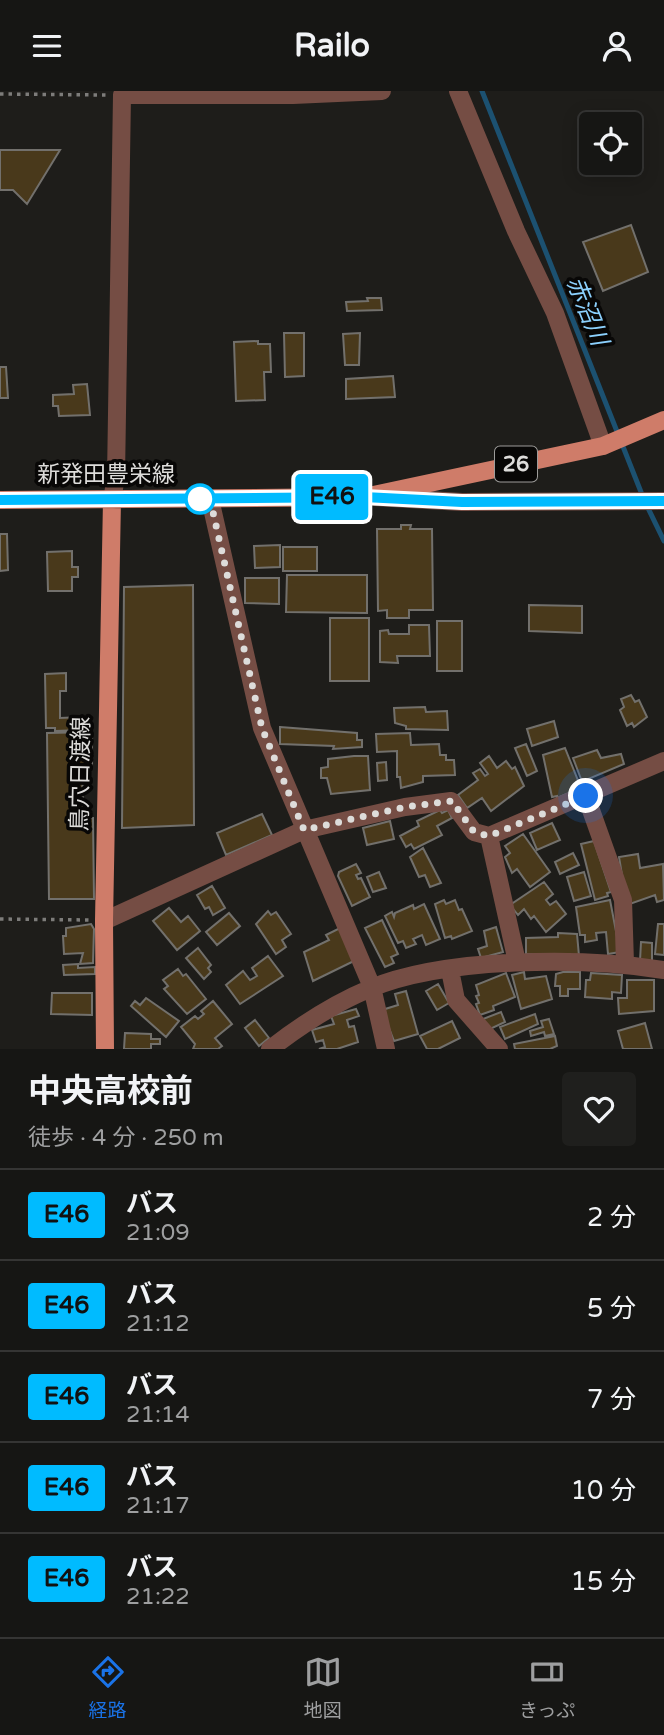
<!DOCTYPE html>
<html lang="ja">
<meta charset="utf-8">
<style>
:root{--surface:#161614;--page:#1f1f1d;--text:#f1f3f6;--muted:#9e9fa0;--line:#353534;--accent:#1a73e8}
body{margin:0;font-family:"Varela Round","Noto Sans JP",sans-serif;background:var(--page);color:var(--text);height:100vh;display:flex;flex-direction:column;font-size:26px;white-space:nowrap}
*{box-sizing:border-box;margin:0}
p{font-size:23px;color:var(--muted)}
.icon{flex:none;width:38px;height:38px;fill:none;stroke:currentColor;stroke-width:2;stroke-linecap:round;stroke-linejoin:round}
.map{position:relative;height:958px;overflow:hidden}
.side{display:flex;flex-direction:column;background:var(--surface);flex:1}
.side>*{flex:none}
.badge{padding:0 14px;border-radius:5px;font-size:24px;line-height:46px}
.tools{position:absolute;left:579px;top:21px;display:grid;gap:14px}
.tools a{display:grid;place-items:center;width:63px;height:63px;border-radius:7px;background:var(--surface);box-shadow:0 4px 18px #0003,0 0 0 2px var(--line);font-size:35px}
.you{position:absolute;width:35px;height:35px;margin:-18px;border:5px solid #fff;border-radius:50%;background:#1a73e8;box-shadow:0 0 0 10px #1a73e833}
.map>.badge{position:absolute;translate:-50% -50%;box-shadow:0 0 0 4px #fff}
.round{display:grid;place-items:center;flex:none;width:74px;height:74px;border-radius:7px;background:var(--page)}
.head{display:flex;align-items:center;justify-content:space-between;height:119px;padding:0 28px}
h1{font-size:33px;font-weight:700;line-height:52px}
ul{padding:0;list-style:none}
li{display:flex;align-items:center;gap:21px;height:91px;padding:0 28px;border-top:2px solid var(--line)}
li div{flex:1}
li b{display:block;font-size:26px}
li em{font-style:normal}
li .badge{min-width:77px;font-weight:700;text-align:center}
header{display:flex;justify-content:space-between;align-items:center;height:91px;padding:0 28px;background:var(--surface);font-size:32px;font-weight:700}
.dock{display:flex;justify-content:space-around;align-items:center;height:98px;border-top:2px solid var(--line);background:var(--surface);font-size:19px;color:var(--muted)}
.dock a{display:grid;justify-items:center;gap:4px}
.dock .current{color:var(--accent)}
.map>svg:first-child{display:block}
</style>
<header><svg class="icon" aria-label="menu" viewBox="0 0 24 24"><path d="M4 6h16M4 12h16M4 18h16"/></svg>Railo<svg class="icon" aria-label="person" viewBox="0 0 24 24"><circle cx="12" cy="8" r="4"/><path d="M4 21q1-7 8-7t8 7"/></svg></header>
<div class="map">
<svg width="664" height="958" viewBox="0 0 664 958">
<rect width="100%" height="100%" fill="#1e1d1a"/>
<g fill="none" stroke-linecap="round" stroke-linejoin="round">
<path stroke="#1c5171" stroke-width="5" d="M482,0L643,406
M647,415L664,450"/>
</g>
<path fill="#49391b" stroke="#72706c" stroke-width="2" d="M0,59H60L27,113L13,99H0Z
M631,134L648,181L603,200L583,151Z
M367,207H381L382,219L347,220L346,211L368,210Z
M284,242H304V285L285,286Z
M360,242L359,274H345L343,243Z
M258,250V253H270L271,281H264L265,309L236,310L234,251Z
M0,276H6L8,307H0Z
M393,285L395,306L346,308V288Z
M87,293L90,324L59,325L58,315H53V304L74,303L73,294Z
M401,434H411L410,438H432L433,519H409V527H387V519L378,520L377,438H401Z
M0,443H7L8,479L0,480Z
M280,454V476L255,477L254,455Z
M283,456H317V480H283Z
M72,460V476H78V486H72V500H48L47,461Z
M287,484H367V522L286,521Z
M245,487H279V513L245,512Z
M193,494L194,734L122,737L124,496Z
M529,514L582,515V542L529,540Z
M330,527H369V590H330Z
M437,530H462V580H437Z
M409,534H429L430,565H397L398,572L380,571V540L388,539L389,543H409Z
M66,582V600H60V627L82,626L83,639L55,640V637H46L45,583Z
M631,604L635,611L639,609L647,626L634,636L632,632L627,635L620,619L624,616L621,608Z
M425,616L426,621L447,620L448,639L406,638V635L395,632L394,617Z
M554,630L558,646L532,655L527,638Z
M280,636L357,642V649H362V656L333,658L334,655L280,653Z
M92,641V676H82L83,715L87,716V727H93L94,808H49L47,642Z
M410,642L411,654L439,653L440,664H446V669H454L455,684L423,685V691L401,697L400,686H397V660L377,661L376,643Z
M526,653L537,680L527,685L515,657Z
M565,657L581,697L557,707V705L552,706L543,664Z
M597,659L601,667L621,663L624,673L586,689L581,688L573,667Z
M354,665H368L370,699L331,703L327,687H321V677L328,676V668Z
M489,665L497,677L506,670L512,678L515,676L524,695L491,720L482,707L467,717L458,704L478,689L473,682L480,678L485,685L488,683L480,672Z
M386,671L387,689L378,690L377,672Z
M440,719L442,722L448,719L452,727L437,735L442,744L414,758L411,753L406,756L400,745L419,735L417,730Z
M262,723L272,744L226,764L217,742Z
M390,730L394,748L367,754L363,737Z
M552,732L560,749L537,759L530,742Z
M523,743L550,781L530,796L517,778L512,782L505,766L510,762L505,755Z
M594,750L611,801L607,802L608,805L595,809L581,753Z
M423,757L441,792L430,796L425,784L419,786L410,766Z
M573,762L579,774L560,783L555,771Z
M638,763L640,777L663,773L664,809L657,811L655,804L627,814L619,766Z
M356,773L361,782L356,784L358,788L361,787L370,806L352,815L338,785L339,781Z
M379,781L386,797L373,801L367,786Z
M584,781L591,805L574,810L567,786Z
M544,791L553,803L546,809L550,814L556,810L566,823L546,841L534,825L531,828L524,818L518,824L510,814Z
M212,795L225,817L213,824L209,816L205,818L197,804Z
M444,809L446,813L455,809L459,819L462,818L472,840L452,848L451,845L445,847L435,813Z
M610,809L620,861L608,863L606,841L596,842L597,849L585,851V844H580L576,816Z
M424,813L440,848L426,854L422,844L413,848L416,853L406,857L403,850L398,852L385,825L392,821L394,826L395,822L413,814L414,818Z
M169,817L181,831L188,825L200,840L177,859L153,830Z
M268,820L271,824L276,821L291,843L282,849L286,856L276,863L256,833Z
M229,822L240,835L217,854L206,841Z
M382,829L398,863L391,866L394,872L385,876L365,837Z
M91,833L94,838L93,872L80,873L83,862L64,863L63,845H66V837Z
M658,833H664V864L655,863Z
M496,836L503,861L481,867L478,858L487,855L484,840Z
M340,837L358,868L313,890L304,861L329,849L326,844Z
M558,842L577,843L579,865L526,863V847L558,846Z
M641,851L652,852V870H640Z
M198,857L211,874L208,877L211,881L204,888L186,867Z
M268,865L283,885L240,913L226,894L243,880L250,889L257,885L252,877Z
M78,873V877L95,876V883L64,884L63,874Z
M178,878L183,885L186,883L206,908L187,923L164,898L168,895L163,889Z
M524,881L525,888L546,885L552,908L521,918L512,884Z
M563,881H580V898H568V905H560V895H555L556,883Z
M506,882L515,906L493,915L494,919L480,924L476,913L479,912L476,905L479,904L476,894Z
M591,882L622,884L621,902L612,901V908L585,906L586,889H590Z
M627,889H654V920L619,923L618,907H627Z
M438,893L449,912L437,919L426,900Z
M406,900L418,943L394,950L382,919L398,914L395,903Z
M52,902H92V924L51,923Z
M146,907L179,930L166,946L131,915L135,910L140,914Z
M213,910L232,933L215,947L222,955L218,958H193L195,953L181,936L195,925L198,928L204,923L201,920Z
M356,918L359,925L347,929L349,936L354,935L358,951L337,958H319L325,956L323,949L316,951L312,939L334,933L331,925Z
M501,921L505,931L488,939L483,928Z
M535,923L538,933L505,948L500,936Z
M549,928L554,943L545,945L544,941L531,945L530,940L543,936L541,930Z
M255,929L269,947L259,955L245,937Z
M452,930L460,947L438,958H427L420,945Z
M645,932L652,958H623L618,940Z
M125,942L151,943V948H160V953H151V958H124Z
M555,945L557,955L550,958H515L514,953Z"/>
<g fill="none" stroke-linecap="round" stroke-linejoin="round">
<path stroke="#7d7c7a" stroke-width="3.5" stroke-dasharray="3.5 5" stroke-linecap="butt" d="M0,3L106,4
M0,828L89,829"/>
<path stroke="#754d44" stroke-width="18" d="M458,0L516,140L555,222L603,355
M375,406L462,411L664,410
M210,408L262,637L372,896L386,958
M112,409L116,386L122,4H293L382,0
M586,705L623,809L625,872
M104,830L304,739L405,716L451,710L474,741L489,745
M517,871L489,745L664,670
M450,879L456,909L499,958
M270,958C301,934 333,913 369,898C445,866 584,866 664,879"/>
<path stroke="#cf7c69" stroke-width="18" d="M0,409L364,406L603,355L664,329
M105,958L104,830L112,409"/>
</g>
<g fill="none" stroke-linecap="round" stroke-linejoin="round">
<g stroke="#fff" stroke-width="16">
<path id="line" d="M0,409L364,406L462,411L664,410"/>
</g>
<use href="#line" stroke="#0bf" stroke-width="10"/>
<path stroke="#dddcda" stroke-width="7" stroke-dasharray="0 12.6" d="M200,408H210L262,637L304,739L405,716L452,710L474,741L489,745L586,705"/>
</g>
<circle fill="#fff" stroke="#0bf" stroke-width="3.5" cx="200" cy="408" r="14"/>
<g text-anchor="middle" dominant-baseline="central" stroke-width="7" stroke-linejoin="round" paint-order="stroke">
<rect fill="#080706" stroke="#9d9c9a" stroke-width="2" x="495" y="355.5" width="42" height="35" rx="5"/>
<g font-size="21" font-weight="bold" fill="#dddcda">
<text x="516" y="373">26</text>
</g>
<g font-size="23" fill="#dddcda" stroke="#080706">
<text x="106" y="384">新発田豊栄線</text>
<text transform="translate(81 683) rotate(-89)">鳥穴日渡線</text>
</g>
<g font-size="24" font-style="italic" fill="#8cd1fe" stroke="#080706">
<text transform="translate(587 220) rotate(68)">赤沼川</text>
</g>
</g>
</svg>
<div class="tools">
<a><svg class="icon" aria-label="locate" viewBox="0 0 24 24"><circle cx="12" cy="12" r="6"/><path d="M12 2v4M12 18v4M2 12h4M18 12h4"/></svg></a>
</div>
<div class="you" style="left:586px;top:705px"></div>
<b class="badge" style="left:332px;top:406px;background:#0bf;color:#111">E46</b>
</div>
<section class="side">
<div class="head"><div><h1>中央高校前</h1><p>徒歩 · 4 分 · 250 m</p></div><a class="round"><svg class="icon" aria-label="heart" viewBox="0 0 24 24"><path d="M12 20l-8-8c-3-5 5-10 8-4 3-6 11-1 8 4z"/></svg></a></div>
<ul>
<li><span class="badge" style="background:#0bf;color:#111">E46</span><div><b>バス</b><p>21:09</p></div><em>2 分</em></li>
<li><span class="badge" style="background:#0bf;color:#111">E46</span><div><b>バス</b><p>21:12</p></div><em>5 分</em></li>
<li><span class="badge" style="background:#0bf;color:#111">E46</span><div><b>バス</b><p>21:14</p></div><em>7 分</em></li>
<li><span class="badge" style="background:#0bf;color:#111">E46</span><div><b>バス</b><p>21:17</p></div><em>10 分</em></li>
<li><span class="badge" style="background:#0bf;color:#111">E46</span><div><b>バス</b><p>21:22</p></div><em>15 分</em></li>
</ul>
</section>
<nav class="dock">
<a class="current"><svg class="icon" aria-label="directions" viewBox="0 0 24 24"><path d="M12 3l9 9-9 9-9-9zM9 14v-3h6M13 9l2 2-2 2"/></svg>経路</a>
<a><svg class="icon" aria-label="map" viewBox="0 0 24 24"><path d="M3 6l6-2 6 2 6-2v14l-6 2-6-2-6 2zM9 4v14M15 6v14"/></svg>地図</a>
<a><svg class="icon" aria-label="tickets" viewBox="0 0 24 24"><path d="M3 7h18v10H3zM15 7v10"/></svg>きっぷ</a>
</nav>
